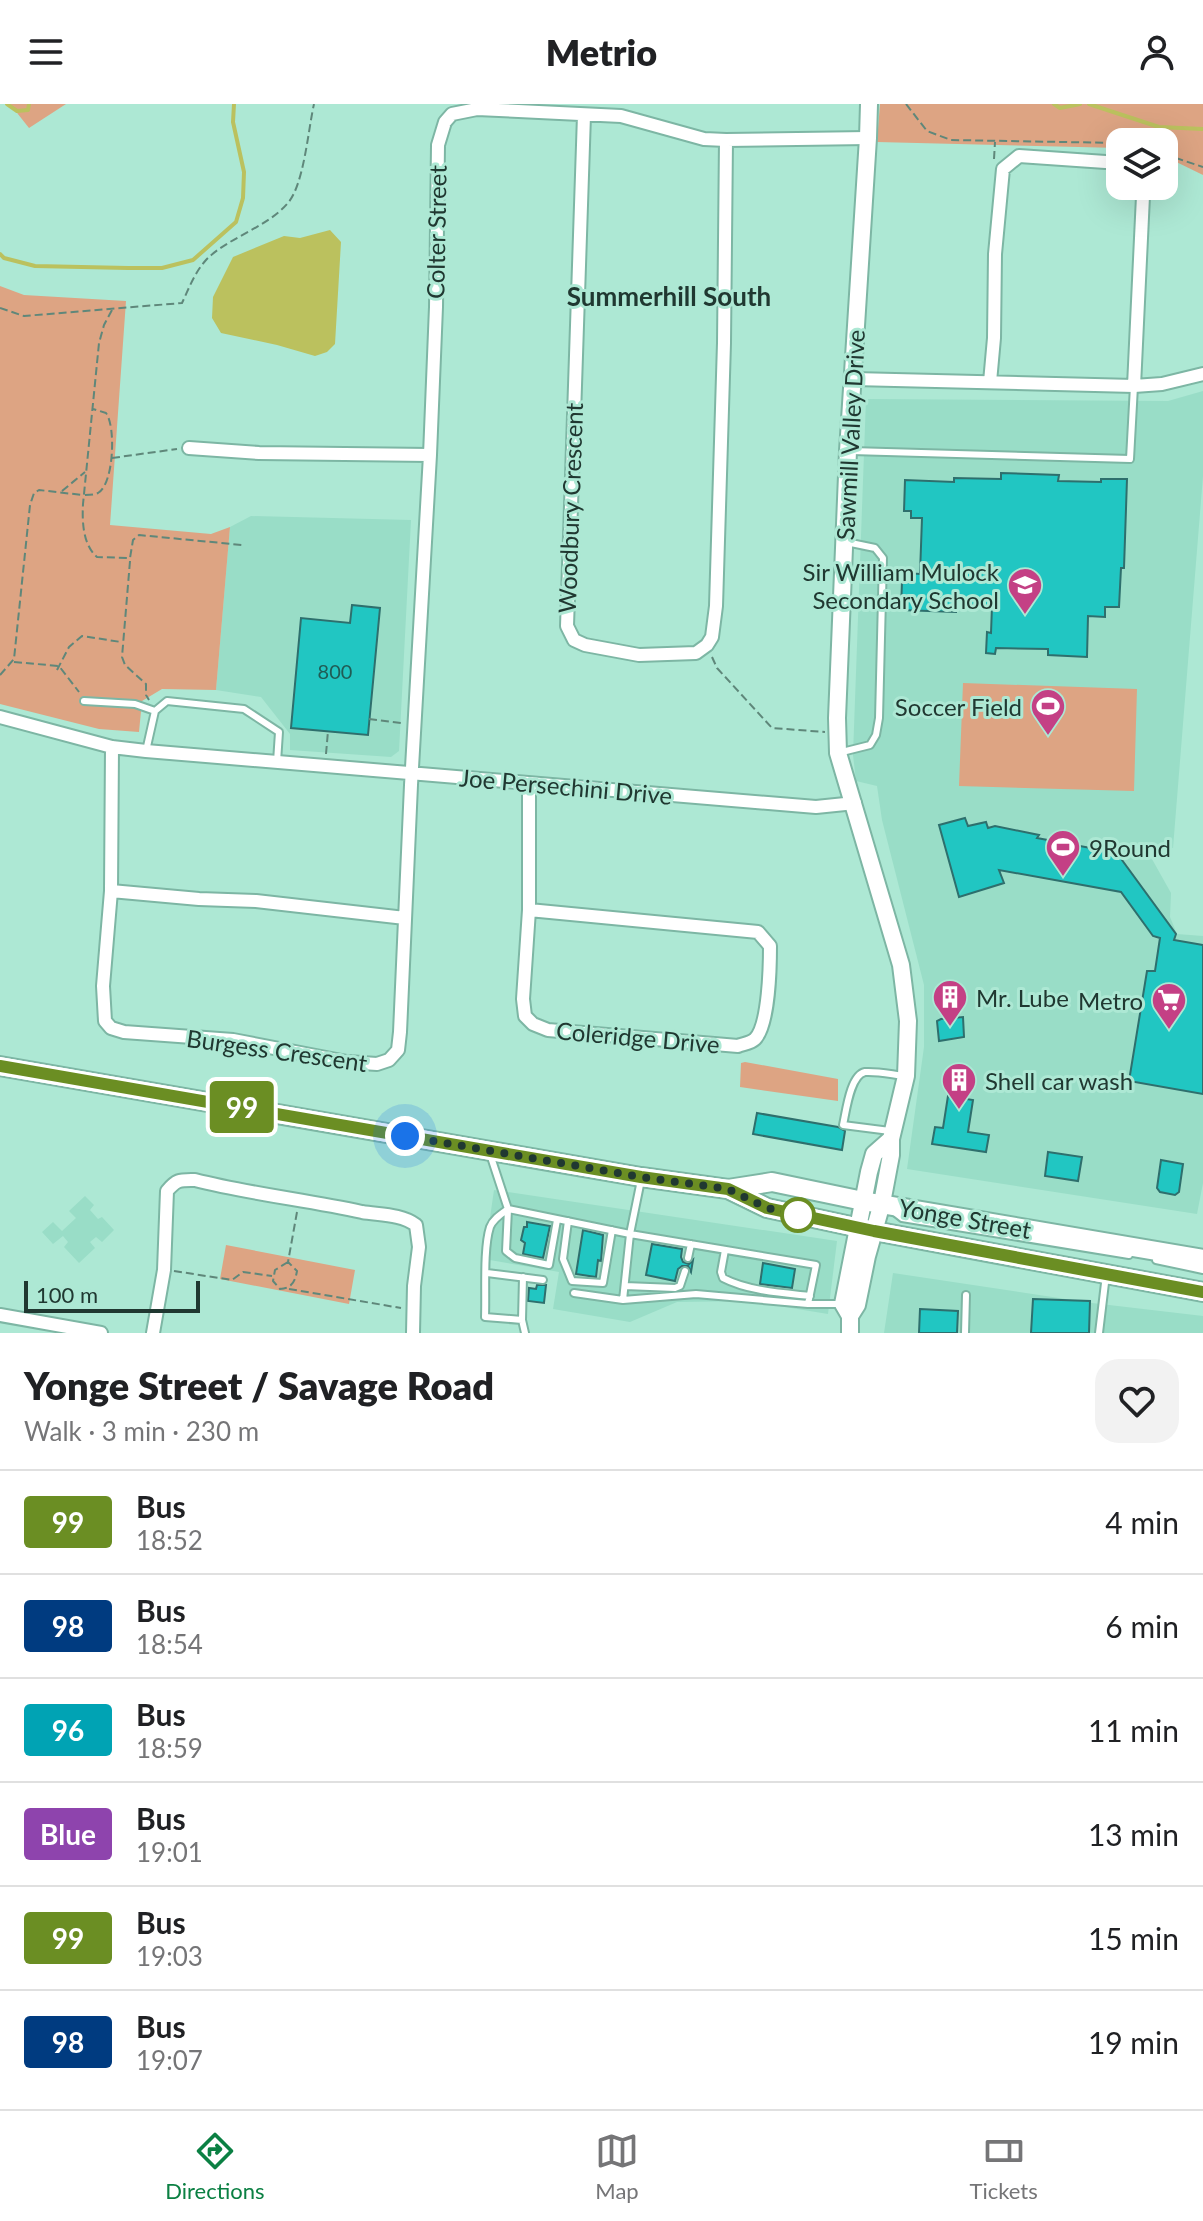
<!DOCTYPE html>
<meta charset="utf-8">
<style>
:root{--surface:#fff;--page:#f2f2f2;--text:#202124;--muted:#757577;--line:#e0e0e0;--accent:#0b8043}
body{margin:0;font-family:Lato,sans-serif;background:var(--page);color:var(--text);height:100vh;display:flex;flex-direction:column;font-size:30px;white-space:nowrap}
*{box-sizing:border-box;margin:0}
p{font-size:26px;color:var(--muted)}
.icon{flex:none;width:44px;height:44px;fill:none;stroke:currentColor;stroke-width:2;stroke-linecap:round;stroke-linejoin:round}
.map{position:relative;height:1229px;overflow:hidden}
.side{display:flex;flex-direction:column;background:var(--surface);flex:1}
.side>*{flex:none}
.badge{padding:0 16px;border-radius:6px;font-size:28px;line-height:52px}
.buttons{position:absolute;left:1106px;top:24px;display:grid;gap:16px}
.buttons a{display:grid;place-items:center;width:72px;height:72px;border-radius:16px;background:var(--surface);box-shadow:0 8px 32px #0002;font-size:40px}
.scale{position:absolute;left:24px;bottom:20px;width:176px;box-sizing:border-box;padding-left:8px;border:4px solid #203831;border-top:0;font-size:22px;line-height:28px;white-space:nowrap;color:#203831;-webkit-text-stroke:6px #ade8d4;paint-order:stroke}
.you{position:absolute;width:40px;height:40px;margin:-20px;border:6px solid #fff;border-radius:50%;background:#1a73e8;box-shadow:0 0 0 12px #1a73e833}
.map>.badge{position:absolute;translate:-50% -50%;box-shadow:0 0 0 4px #fff}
.round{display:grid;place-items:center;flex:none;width:84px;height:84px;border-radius:24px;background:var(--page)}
.summary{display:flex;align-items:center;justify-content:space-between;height:136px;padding:0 24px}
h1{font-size:38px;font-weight:800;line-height:60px}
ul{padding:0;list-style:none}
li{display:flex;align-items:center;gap:24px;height:104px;padding:0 24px;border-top:2px solid var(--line)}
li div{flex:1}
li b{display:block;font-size:30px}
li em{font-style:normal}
li .badge{min-width:88px;font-weight:700;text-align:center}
header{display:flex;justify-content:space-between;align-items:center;height:104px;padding:0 24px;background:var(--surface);font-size:36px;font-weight:800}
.tabs{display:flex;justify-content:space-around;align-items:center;height:112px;border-top:2px solid var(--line);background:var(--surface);font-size:22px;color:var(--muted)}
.tabs a{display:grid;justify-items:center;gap:4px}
.tabs .on{color:var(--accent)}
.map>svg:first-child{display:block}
</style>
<header><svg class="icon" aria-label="menu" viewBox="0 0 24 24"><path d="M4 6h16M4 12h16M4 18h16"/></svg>Metrio<svg class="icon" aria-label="person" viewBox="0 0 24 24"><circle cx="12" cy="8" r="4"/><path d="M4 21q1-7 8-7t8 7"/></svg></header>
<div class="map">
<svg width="1203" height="1229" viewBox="0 0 1203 1229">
<rect width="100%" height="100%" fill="#ade8d4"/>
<path fill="#99ddc7" d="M1203,287V372L1173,744L1143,739L1171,789L1170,813L1177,830L1203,832V1079L1197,1110L907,1065L924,943V881L882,716L877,682L856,677L853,651L866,295L1168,297Z
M251,412L411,416L399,647L391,653L290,646V630L261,593L216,586L230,423Z
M494,1086L837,1137L828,1210L748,1197L677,1198L630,1218L553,1205L559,1168L484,1155Z
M85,1092L94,1101L90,1106L98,1115L102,1113L114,1126L102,1138L96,1133L90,1138L95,1144L79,1159L64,1143L68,1138L63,1132L53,1140L42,1128L53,1118L62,1127L76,1114L69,1107Z
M893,1169L1092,1199L1203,1212V1229H884Z"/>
<path fill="#dda483" d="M10,0H66L29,24Z
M880,0H1203V71L1164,52V38H1120V44L877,38Z
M0,182L24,191L126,197L110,421L211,430L230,423L216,586L162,585L142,597L139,628L99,625L0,600Z
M963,579L1137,585L1134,687L959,682Z
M745,958L838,975V997L740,983L741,959Z
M226,1141L355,1166L349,1200L220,1175Z"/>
<path fill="#bbc15e" d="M330,126L341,138L335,240L327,248L315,252L277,241L221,229L212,214L213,193L233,153L284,132L300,134Z"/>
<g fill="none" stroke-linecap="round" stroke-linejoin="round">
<path stroke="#bbc15e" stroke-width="4" d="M7,0L17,7L28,6L29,0
M1054,0L1060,4L1080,0
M1089,0L1159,23L1203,25
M0,150L4,154L35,162L128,164H162L193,156L236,118L243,94L244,68L233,18L234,0"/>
</g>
<path fill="#21c6c2" stroke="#2e6f6d" stroke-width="2" d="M1001,369L1059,371L1058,377L1101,378V375H1127L1124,464H1121L1119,503H1105V513L1088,512L1087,553L1048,551V545L996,544L995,550L986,549L987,528L991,529L992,502L956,500V508L901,506L902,477H906V469L920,470L922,414H911V407H904L905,376L954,378V374L1001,375Z
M352,501L380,504L368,631L291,624L301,514L350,519Z
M965,714L968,722L986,718L988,724L995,722L1039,731L1037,734L1123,750L1122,756L1176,830L1174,836L1203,841V990L1129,977L1147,867H1155L1160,834L1153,832L1121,788L999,766L1004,779L959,793L939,721Z
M963,913L964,933L939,937L937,917L941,915Z
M948,992L973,996L968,1028L989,1031L986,1048L932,1040L935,1023L943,1024Z
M757,1009L838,1023L845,1027L842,1046L753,1030Z
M1048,1048L1082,1053L1078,1077L1045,1072Z
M1161,1056L1183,1060L1179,1088L1175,1091L1160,1088L1157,1084Z
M527,1118L550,1122L543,1154L523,1150L525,1139L521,1136L524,1123H527Z
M583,1126L603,1131L601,1157L598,1156L596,1173L576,1170Z
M652,1140L682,1145L681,1153L683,1158L689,1160L693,1156L691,1168L688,1162H682L678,1165L675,1177L646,1171Z
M763,1159L795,1165L792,1184L760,1180Z
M537,1181H546L544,1199L528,1197L529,1184L536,1185Z
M1033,1195L1090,1197L1089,1229H1031Z
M920,1205L958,1207L957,1229H919Z"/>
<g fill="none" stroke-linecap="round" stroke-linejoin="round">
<g stroke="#7db6a4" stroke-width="10">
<path id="lane" d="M851,347L1130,355L1134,282
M84,597L135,600L155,607
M146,647L155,607L167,597L244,605L279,628L277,658
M838,649L870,641L876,631L879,614L883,454L875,444L846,438
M890,1027L843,1021C846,1008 850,971 865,968C878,967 894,971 906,972
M490,1050L508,1105C501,1110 493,1115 490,1123C483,1145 486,1189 485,1213L522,1216L523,1173
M893,1107L902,1114L1129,1151
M557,1116L549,1161L515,1154L506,1147L508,1105L630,1130L816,1161L808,1200H843
M568,1117L563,1155L572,1177L603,1179L612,1126
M725,1146L721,1168L723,1174C748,1187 782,1189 810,1192
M688,1154L691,1140
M1156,1156L1203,1166
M487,1169L543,1176
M625,1182L675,1184L680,1182L685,1167
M574,1189L623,1196L696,1190L808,1200
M623,1196L630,1130L641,1076
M522,1216L525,1229
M965,1229L966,1191
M1099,1229L1105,1179L1108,1174"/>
</g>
<g stroke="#7db6a4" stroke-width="16">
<path id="street" d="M584,11L567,522L574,536L585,541L639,551L696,549L707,541L712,533L716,502L724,239L726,36
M854,275L1134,282L1162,280L1203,270
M990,278L994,234L995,150L1003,65L1019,52L1120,59
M1134,282L1143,92L1142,82
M189,344L259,349L430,351
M0,613L112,643L146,647L816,703L855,699
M112,643L111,787L103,882L105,917L111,924L124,928L233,936L347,958L377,960L389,956L398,946L400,928L411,681L430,351L436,203L438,41L445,18L452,10L477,5L621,12L704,35L726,36L868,34
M111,787L199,795L256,797L405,814
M529,806L758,828L770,842C770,861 769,921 755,935C751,939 743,940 738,942L548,926L533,920L525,912L523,895L529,806V680
M0,1211L101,1229
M153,1229L164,1166L167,1087C177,1075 180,1076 195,1076C250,1090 307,1096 362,1108C380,1111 401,1110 416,1121L419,1143L414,1182L413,1229"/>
</g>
<g stroke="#7db6a4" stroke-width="20">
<path id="secondary" d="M850,1212L857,1201L867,1152L882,1099L891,1051V1035L906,972L908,917L901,861L838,649L837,614L848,347L868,34L869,0
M850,1229V1212L843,1200L869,1068L874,1050L891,1035"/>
</g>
<g stroke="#7db6a4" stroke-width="22">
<path id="primary" d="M0,962L641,1073L728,1085L772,1078L863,1097L1203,1155
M728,1085L767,1104L874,1127L1203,1188"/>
</g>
<path stroke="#5f877a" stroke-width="2" stroke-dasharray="8 4" stroke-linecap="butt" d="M906,0L927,27L951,36L1120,39
M1164,50L1203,63
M994,55L995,38
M0,204L24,212L182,199C189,184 195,168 206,156C227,134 266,124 287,100C304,82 308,26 314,0
M112,206L104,221L99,239L83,400C82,418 83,441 97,453L130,454L133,436L139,431L242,441
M112,354L177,345
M62,387L85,368
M85,391C89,391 94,391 98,389C114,380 116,322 106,309L93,305
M130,457L122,553L125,561L146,580V591L149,596
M712,553L717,564L772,624L825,628
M14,558L59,562L79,588
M57,566L69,543L82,532L121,538
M0,571L14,555L30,401L34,389L39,386L82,391
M369,615L401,619
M326,650L328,627
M288,1158L275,1166L273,1177L280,1185C292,1184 295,1178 297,1167L288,1158L297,1108
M174,1167L232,1176L243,1168L272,1172
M289,1185L401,1204"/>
<use href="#lane" stroke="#fff" stroke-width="6"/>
<use href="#street" stroke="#fff" stroke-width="12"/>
<use href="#secondary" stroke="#fff" stroke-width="16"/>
<use href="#primary" stroke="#fff" stroke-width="18"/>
</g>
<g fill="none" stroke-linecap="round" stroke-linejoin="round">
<g stroke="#fff" stroke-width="18">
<path id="line" d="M0,962L641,1073L728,1085L767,1104L874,1127L1203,1188"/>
</g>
<use href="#line" stroke="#6b8e23" stroke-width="12"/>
<path stroke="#203831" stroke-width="8" stroke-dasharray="0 14.4" d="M405,1032L641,1073L728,1085L767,1104L798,1111"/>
</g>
<defs>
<g id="school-pin" transform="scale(1.8)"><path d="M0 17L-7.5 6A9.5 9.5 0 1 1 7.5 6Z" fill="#c44085" stroke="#ade8d4"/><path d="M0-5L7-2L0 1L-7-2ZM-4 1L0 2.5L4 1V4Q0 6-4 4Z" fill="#fff"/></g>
<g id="stadium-pin" transform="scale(1.8)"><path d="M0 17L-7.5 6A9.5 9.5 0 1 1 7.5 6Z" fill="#c44085" stroke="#ade8d4"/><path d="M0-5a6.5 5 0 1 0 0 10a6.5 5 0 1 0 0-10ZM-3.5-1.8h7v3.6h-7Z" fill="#fff"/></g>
<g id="building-pin" transform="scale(1.8)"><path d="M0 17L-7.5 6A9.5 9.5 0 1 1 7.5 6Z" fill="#c44085" stroke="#ade8d4"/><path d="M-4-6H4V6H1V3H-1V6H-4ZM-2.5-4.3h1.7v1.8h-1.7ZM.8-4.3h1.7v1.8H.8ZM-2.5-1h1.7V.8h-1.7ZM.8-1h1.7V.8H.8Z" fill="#fff"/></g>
<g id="supermarket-pin" transform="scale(1.8)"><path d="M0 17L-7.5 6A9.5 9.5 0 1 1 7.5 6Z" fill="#c44085" stroke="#ade8d4"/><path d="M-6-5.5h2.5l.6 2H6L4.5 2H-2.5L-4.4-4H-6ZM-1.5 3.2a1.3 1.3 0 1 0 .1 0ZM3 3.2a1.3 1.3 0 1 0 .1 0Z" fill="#fff"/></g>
</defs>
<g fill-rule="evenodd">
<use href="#school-pin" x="1025" y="481"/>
<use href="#stadium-pin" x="1048" y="602"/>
<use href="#stadium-pin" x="1063" y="743"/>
<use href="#building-pin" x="950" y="893"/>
<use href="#supermarket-pin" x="1169" y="896"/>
<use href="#building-pin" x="959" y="976"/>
</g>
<circle fill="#fff" stroke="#6b8e23" stroke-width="4" cx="798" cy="1111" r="16"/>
<g text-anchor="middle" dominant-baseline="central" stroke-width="6" stroke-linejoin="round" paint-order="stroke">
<g font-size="20" fill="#205c55">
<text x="335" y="567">800</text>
</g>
<g font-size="24" fill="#203831" stroke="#ade8d4">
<text transform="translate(436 128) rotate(-89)">Colter Street</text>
<text transform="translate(850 331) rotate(-87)">Sawmill Valley Drive</text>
<text transform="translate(570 404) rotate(-88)">Woodbury Crescent</text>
<text transform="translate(566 682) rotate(5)">Joe Persechini Drive</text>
<text transform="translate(638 933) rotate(5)">Coleridge Drive</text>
<text transform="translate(277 946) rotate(8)">Burgess Crescent</text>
<text transform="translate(965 1114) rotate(10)">Yonge Street</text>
</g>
<g font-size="24" fill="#203831" stroke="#ade8d4" text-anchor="end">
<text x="999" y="467">Sir William Mulock<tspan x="999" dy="28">Secondary School</tspan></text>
<text x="1022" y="602">Soccer Field</text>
<text x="1089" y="743" text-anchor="start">9Round</text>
<text x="976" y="893" text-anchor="start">Mr. Lube</text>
<text x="1143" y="896">Metro</text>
<text x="985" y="976" text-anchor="start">Shell car wash</text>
</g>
<g font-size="26" font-weight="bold" fill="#203831" stroke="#ade8d4">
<text x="669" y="192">Summerhill South</text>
</g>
</g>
</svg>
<div class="buttons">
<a><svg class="icon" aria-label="layers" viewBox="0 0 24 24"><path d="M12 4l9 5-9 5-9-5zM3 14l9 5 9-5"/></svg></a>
</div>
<div class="scale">100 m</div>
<div class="you" style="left:405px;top:1032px"></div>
<b class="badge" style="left:242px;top:1003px;background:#6b8e23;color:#fff">99</b>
</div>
<section class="side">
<div class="summary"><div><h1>Yonge Street / Savage Road</h1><p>Walk · 3 min · 230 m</p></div><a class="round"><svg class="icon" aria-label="heart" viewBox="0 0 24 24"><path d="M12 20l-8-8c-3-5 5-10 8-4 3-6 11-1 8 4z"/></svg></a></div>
<ul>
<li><span class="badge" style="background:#6b8e23;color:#fff">99</span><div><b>Bus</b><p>18:52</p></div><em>4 min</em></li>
<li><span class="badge" style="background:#003b80;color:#fff">98</span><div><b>Bus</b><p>18:54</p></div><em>6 min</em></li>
<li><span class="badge" style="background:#00a3b4;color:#fff">96</span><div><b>Bus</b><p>18:59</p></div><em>11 min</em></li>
<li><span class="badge" style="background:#8e44ad;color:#fff">Blue</span><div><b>Bus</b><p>19:01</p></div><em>13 min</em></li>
<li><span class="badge" style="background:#6b8e23;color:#fff">99</span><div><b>Bus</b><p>19:03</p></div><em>15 min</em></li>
<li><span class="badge" style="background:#003b80;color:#fff">98</span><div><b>Bus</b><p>19:07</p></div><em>19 min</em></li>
</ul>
</section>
<nav class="tabs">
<a class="on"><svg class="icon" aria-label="directions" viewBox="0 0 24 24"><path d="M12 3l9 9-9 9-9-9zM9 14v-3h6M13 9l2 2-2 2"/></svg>Directions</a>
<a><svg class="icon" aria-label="map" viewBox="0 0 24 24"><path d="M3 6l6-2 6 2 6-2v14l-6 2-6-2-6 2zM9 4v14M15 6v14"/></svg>Map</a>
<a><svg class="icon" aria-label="tickets" viewBox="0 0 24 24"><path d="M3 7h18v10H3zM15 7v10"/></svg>Tickets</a>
</nav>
